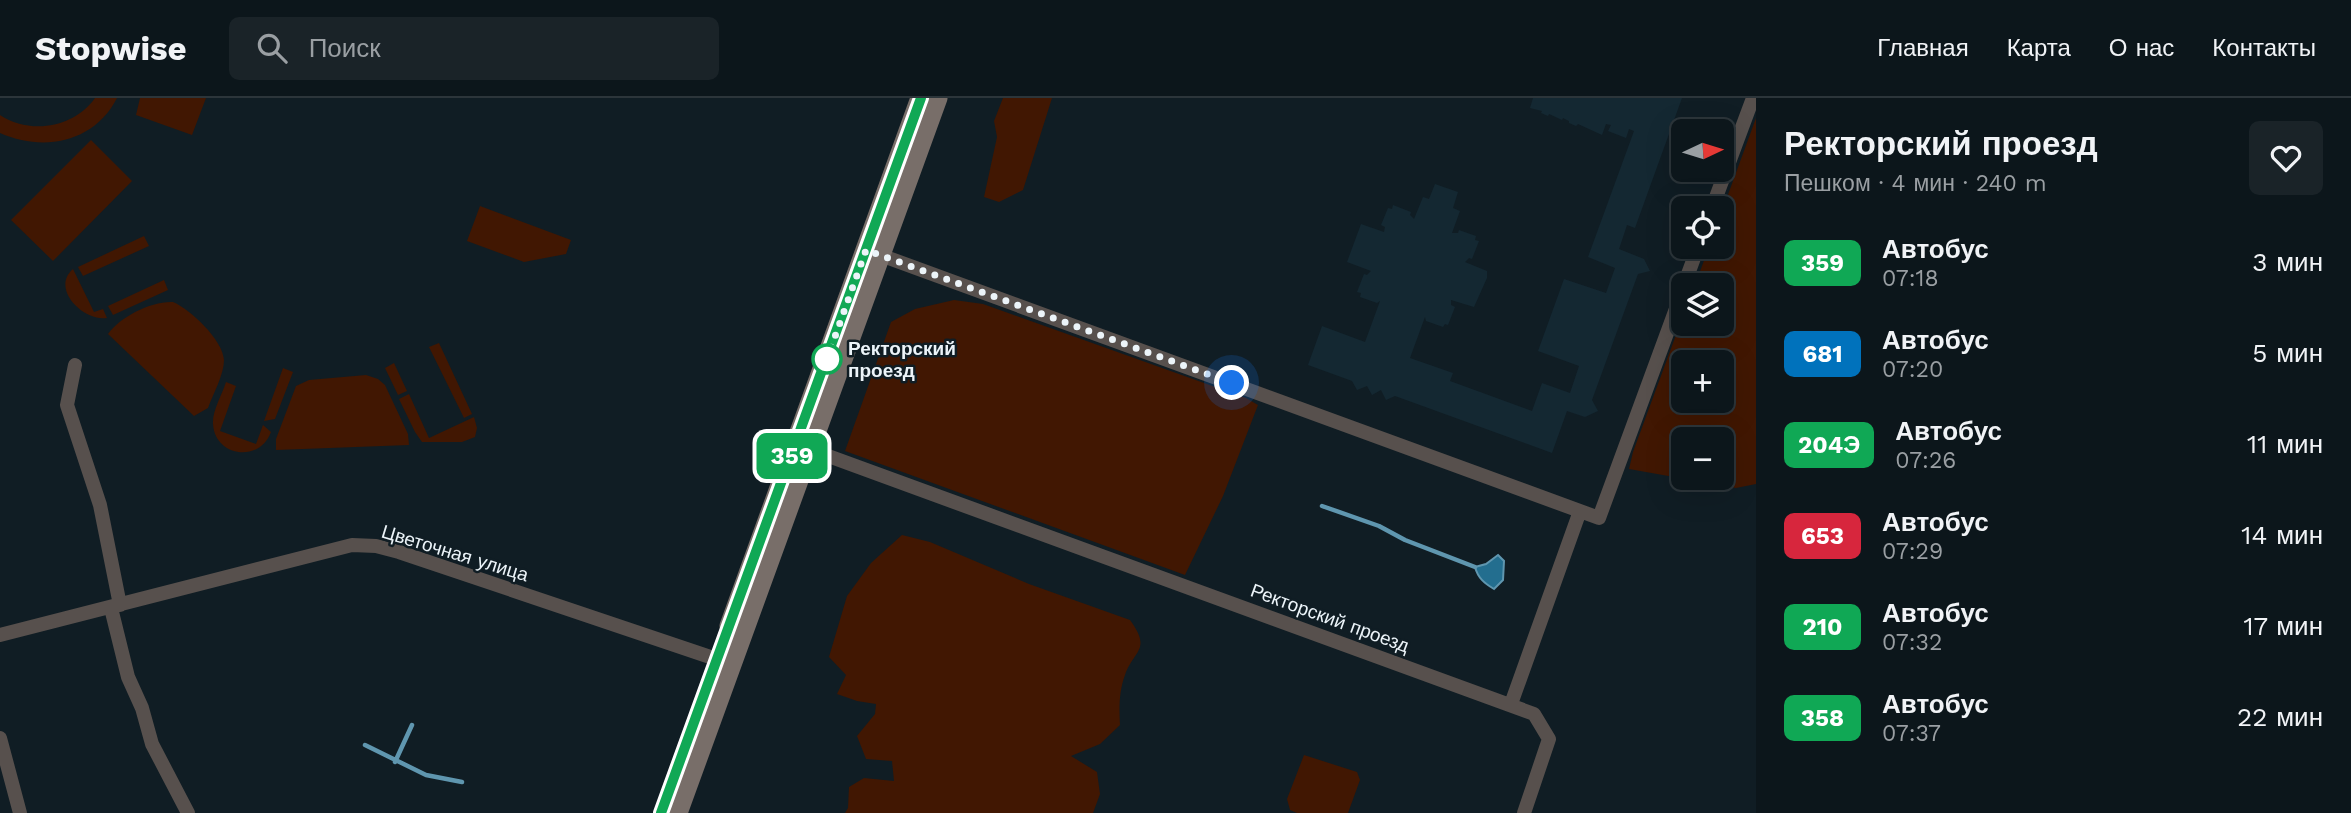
<!DOCTYPE html>
<html lang="ru">
<meta charset="utf-8">
<style>
:root{--surface:#0c161b;--page:#1a2328;--text:#f1f3f6;--muted:#9a9fa3;--line:#2c353a}
body{margin:0;font-family:"Work Sans",sans-serif;background:var(--page);color:var(--text);height:100vh;display:flex;flex-direction:column;font-size:26px;white-space:nowrap}
*{box-sizing:border-box;margin:0}
p{font-size:23px;color:var(--muted)}
.icon{flex:none;width:38px;height:38px;fill:none;stroke:currentColor;stroke-width:2;stroke-linecap:round;stroke-linejoin:round}
.map{position:relative;flex:1;overflow:hidden}
.side{display:flex;flex-direction:column;background:var(--surface);width:595px}
.side>*{flex:none}
.badge{padding:0 14px;border-radius:10px;font-size:24px;line-height:46px}
.needle{width:46px;rotate:86deg}
.tools{position:absolute;left:1671px;top:21px;display:grid;gap:14px}
.tools a{display:grid;place-items:center;width:63px;height:63px;border-radius:10px;background:var(--surface);box-shadow:0 7px 28px #0002,0 0 0 2px var(--line);font-size:35px}
.you{position:absolute;width:35px;height:35px;margin:-18px;border:5px solid #fff;border-radius:50%;background:#1a73e8;box-shadow:0 0 0 10px #1a73e833}
.map>.badge{position:absolute;translate:-50% -50%;box-shadow:0 0 0 4px #fff}
.round{display:grid;place-items:center;flex:none;width:74px;height:74px;border-radius:10px;background:var(--page)}
.summary{display:flex;align-items:center;justify-content:space-between;height:119px;padding:0 28px}
h1{font-size:33px;font-weight:600;line-height:52px}
ul{padding:0;list-style:none}
li{display:flex;align-items:center;gap:21px;height:91px;padding:0 28px}
li div{flex:1}
li b{display:block;font-size:26px}
li em{font-style:normal}
li .badge{min-width:77px;font-weight:700;text-align:center}
header{display:flex;align-items:center;gap:42px;box-sizing:border-box;height:98px;padding:0 35px;background:var(--surface);border-bottom:2px solid var(--line)}
header strong{font-size:33px}
nav{display:flex;gap:38px;margin-inline-start:auto;font-size:24px}
.search{width:490px;height:63px;background:var(--page);display:flex;align-items:center;gap:18px;box-sizing:border-box;padding:0 24px;border-radius:10px;color:var(--muted);font-size:26px}
main{display:flex;flex:1;min-height:0}
.map>svg:first-child{display:block}
</style>
<header>
<strong>Stopwise</strong>
<div class="search"><svg class="icon" aria-label="search" viewBox="0 0 24 24"><circle cx="10" cy="10" r="6"/><path d="M15 15l6 6"/></svg>Поиск</div>
<nav><a>Главная</a><a>Карта</a><a>О нас</a><a>Контакты</a></nav>
</header>
<main>
<div class="map">
<svg width="1756" height="715" viewBox="0 0 1756 715">
<rect width="100%" height="100%" fill="#101d24"/>
<path fill="#142832" d="M1533,0H1682L1635,130L1627,127L1619,151L1644,161L1650,173L1638,176L1592,302L1598,313L1585,319L1567,313L1552,355L1395,298L1386,302L1381,292L1372,297L1367,288L1357,292L1352,283L1308,267L1322,228L1365,244L1380,203L1377,205L1360,199L1361,195L1357,194L1364,176L1367,177L1371,173L1347,164L1361,126L1384,134L1385,129L1381,127L1388,110L1392,111L1393,107L1411,114L1410,117L1414,121L1423,99L1429,101L1435,86L1458,94L1453,110L1460,113L1452,135H1458L1459,132L1476,138L1475,142L1479,143L1472,161L1469,160L1465,164L1487,173V180L1474,209L1451,202V207L1455,209L1448,227L1445,226L1443,229L1426,223L1425,219L1410,260L1453,275L1450,283L1532,313L1542,285L1570,295L1579,268L1538,253L1564,181L1606,195L1615,170L1588,159L1634,33L1629,31L1626,40L1608,33L1611,27L1606,26L1602,37L1578,26L1576,28L1569,25V23L1563,20L1562,22L1549,16L1548,18L1541,15L1542,13L1530,10Z"/>
<path fill="#411702" fill-rule="evenodd" d="M95,0H117C94,45 43,54 0,35V17C30,37 74,30 95,0Z
M140,0H206L192,37L136,17Z
M1003,0H1052L1023,92L999,104L984,99L997,39L994,23Z
M1756,20V386L1736,390L1629,371L1633,354L1683,218L1684,226H1722V187H1695L1709,149H1722V113ZM1684,264H1722V303H1684ZM1684,341H1722V380H1684Z
M91,42L132,83L53,163L11,122Z
M480,108L571,142L566,156L524,164L467,143Z
M144,138L149,148L83,178L78,169Z
M73,171L94,214L103,211L107,220C84,224 50,191 73,171Z
M164,182L168,192L113,217L108,208Z
M954,202L983,206L1246,300L1258,307L1223,398L1185,477L845,353L891,224L915,211Z
M173,204C190,211 223,242 224,262C224,277 213,296 208,310L194,318L108,236C120,219 151,203 173,204Z
M439,245L472,316L464,320L429,249Z
M394,265L407,293L398,297L385,270Z
M283,270L293,274L275,321L264,323Z
M366,277L378,281L385,287L408,336L409,347L276,352V341L296,288L309,282Z
M226,284L236,288L220,333L256,346L263,327L271,334C260,365 215,359 213,326C212,313 222,297 226,284Z
M409,296L429,340L474,319L477,330L475,339L462,344H422L415,334L399,301Z
M902,437L930,444L1029,486L1130,522C1152,552 1134,552 1125,577C1119,593 1119,610 1120,627L1100,646L1071,658L1097,674L1100,696L1093,715H845L848,710L849,689L864,680L894,683L892,663L866,661L857,638L875,616L876,606L857,603L837,596L846,577L829,559L847,498L871,465Z
M1304,657L1357,674L1360,682L1348,715H1297L1290,712L1287,701Z"/>
<path fill="#236e8f" stroke="#5f96af" stroke-width="2" d="M1498,457L1504,463L1503,482L1494,491C1484,485 1478,480 1475,469L1486,466Z"/>
<g fill="none" stroke-linecap="round" stroke-linejoin="round">
<path stroke="#5f96af" stroke-width="4.5" d="M1322,408L1379,428L1405,442L1475,469
M365,647L426,677L462,684
M395,664L412,627"/>
<path stroke="#57504d" stroke-width="14" d="M1712,110L1753,0
M872,154L1599,420L1684,189
M1684,187L1698,149
M75,267L67,307L100,407L120,507
M801,348L1534,616L1549,641L1524,715
M111,510L128,579L142,610L152,646L188,715
M0,537L352,447L376,448L399,454L731,566
M1511,606L1580,413
M0,640L20,715"/>
<path stroke="#786e69" stroke-width="21" d="M730,528L921,0
M677,715L937,0"/>
</g>
<g fill="none" stroke-linecap="round" stroke-linejoin="round">
<g stroke="#fff" stroke-width="16">
<path id="line" d="M661,715L921,0"/>
</g>
<use href="#line" stroke="#10a855" stroke-width="10"/>
<path stroke="#ecf4f9" stroke-width="7" stroke-dasharray="0 12.6" d="M827,261L866,152L1232,285"/>
</g>
<circle fill="#fff" stroke="#10a855" stroke-width="3.5" cx="827" cy="261" r="14"/>
<g text-anchor="middle" dominant-baseline="central" stroke-width="5" stroke-linejoin="round" paint-order="stroke">
<g font-size="19" font-weight="bold" fill="#ecf4f9" stroke="#101d24" text-anchor="start">
<text x="848" y="250">Ректорский<tspan x="848" dy="22">проезд</tspan></text>
</g>
<g font-size="19" fill="#ecf4f9" stroke="#101d24">
<text transform="translate(455 455) rotate(17)">Цветочная улица</text>
<text transform="translate(1330 520) rotate(20)">Ректорский проезд</text>
</g>
</g>
</svg>
<div class="tools">
<a><svg class="needle" viewBox="-14 -14 28 28"><path d="M0-13l5 13h-10z" fill="#e53935"/><path d="M0 13l5-13h-10z" fill="#9a9fa3"/></svg></a>
<a><svg class="icon" aria-label="locate" viewBox="0 0 24 24"><circle cx="12" cy="12" r="6"/><path d="M12 2v4M12 18v4M2 12h4M18 12h4"/></svg></a>
<a><svg class="icon" aria-label="layers" viewBox="0 0 24 24"><path d="M12 4l9 5-9 5-9-5zM3 14l9 5 9-5"/></svg></a>
<a>+</a>
<a>−</a>
</div>
<div class="you" style="left:1232px;top:285px"></div>
<b class="badge" style="left:792px;top:358px;background:#10a855;color:#fff">359</b>
</div>
<section class="side">
<div class="summary"><div><h1>Ректорский проезд</h1><p>Пешком · 4 мин · 240 m</p></div><a class="round"><svg class="icon" aria-label="heart" viewBox="0 0 24 24"><path d="M12 20l-8-8c-3-5 5-10 8-4 3-6 11-1 8 4z"/></svg></a></div>
<ul>
<li><span class="badge" style="background:#10a855;color:#fff">359</span><div><b>Автобус</b><p>07:18</p></div><em>3 мин</em></li>
<li><span class="badge" style="background:#0072bc;color:#fff">681</span><div><b>Автобус</b><p>07:20</p></div><em>5 мин</em></li>
<li><span class="badge" style="background:#10a855;color:#fff">204Э</span><div><b>Автобус</b><p>07:26</p></div><em>11 мин</em></li>
<li><span class="badge" style="background:#d7263d;color:#fff">653</span><div><b>Автобус</b><p>07:29</p></div><em>14 мин</em></li>
<li><span class="badge" style="background:#10a855;color:#fff">210</span><div><b>Автобус</b><p>07:32</p></div><em>17 мин</em></li>
<li><span class="badge" style="background:#10a855;color:#fff">358</span><div><b>Автобус</b><p>07:37</p></div><em>22 мин</em></li>
</ul>
</section>
</main>
